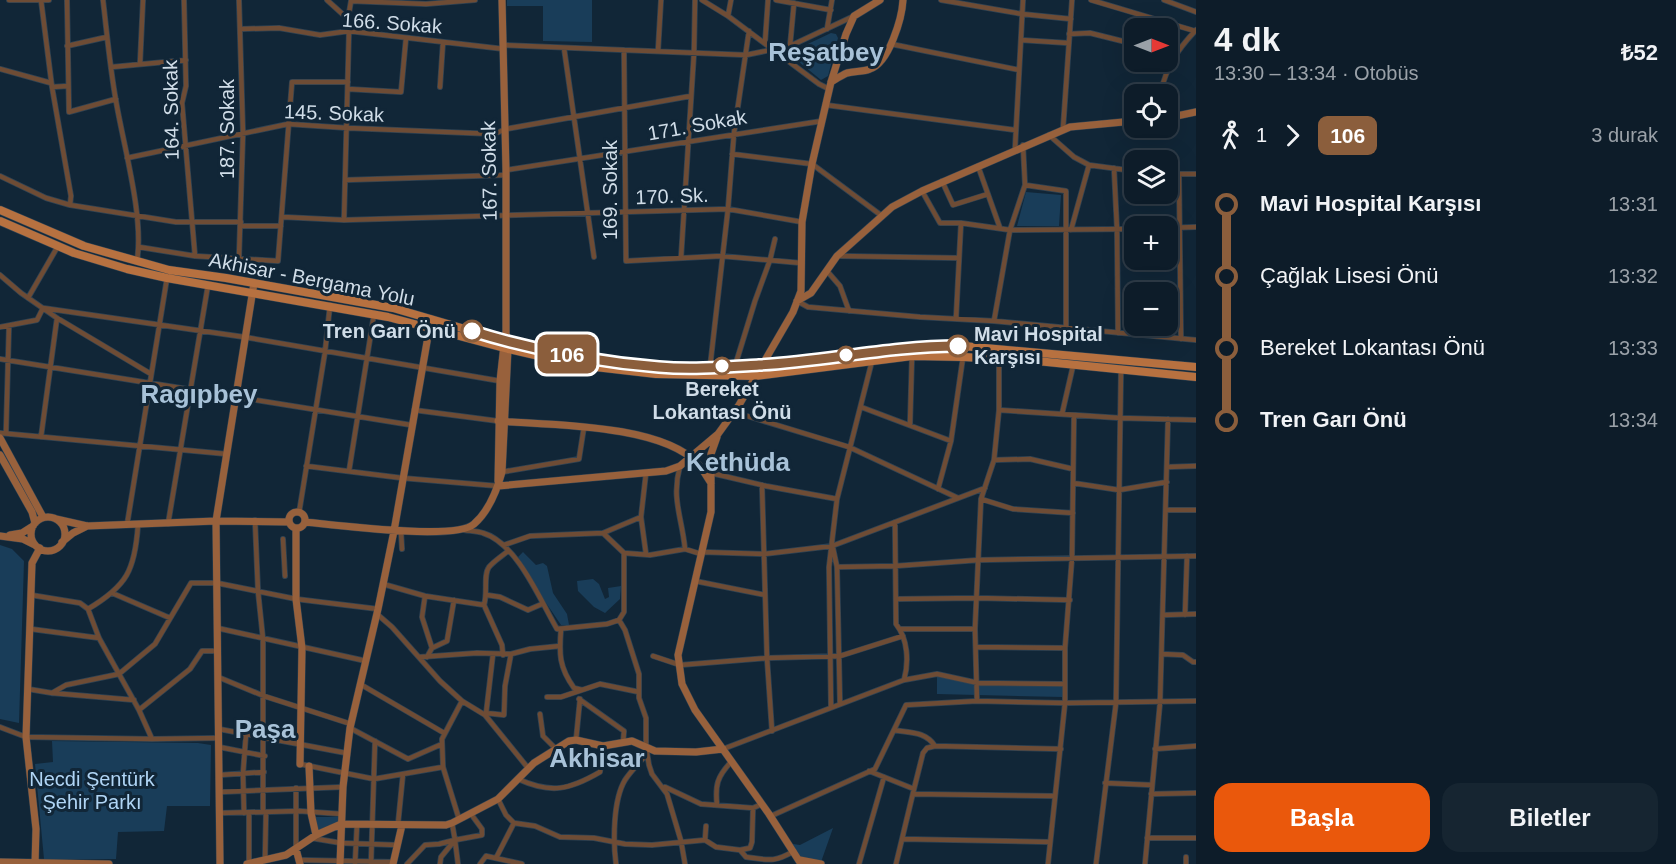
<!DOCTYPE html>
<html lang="tr">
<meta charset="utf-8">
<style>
:root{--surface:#0d1c29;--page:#162531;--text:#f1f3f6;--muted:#9aa1a8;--line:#2d3a46;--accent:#ea580c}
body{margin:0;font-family:Arial,sans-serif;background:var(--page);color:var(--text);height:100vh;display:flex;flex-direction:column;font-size:22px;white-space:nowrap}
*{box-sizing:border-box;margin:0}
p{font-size:20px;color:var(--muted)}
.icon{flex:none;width:33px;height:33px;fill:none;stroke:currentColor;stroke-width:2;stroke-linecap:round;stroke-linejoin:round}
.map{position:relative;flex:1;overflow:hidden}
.panel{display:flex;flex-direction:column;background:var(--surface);width:480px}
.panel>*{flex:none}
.badge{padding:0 12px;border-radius:9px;font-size:21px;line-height:39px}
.needle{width:39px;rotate:90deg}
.fabs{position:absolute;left:1124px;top:18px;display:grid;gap:12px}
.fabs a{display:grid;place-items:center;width:54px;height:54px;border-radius:12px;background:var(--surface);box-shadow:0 6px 24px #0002,0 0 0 2px var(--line);font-size:30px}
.map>.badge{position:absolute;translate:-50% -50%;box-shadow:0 0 0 3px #fff}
.legs{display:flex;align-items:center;gap:9px;height:66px;padding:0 18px;font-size:20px}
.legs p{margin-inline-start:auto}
.summary{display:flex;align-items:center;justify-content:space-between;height:102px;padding:0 18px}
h1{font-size:33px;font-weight:700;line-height:45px}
.primary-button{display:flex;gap:12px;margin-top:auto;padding:12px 18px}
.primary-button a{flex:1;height:69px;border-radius:18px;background:var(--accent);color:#fff;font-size:24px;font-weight:700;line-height:69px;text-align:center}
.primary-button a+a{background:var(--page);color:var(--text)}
ul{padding:0 18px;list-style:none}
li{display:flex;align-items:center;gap:21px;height:72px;font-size:22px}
li i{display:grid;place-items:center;width:9px;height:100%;margin:0 8px;background:currentColor}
li i::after{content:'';width:15px;height:15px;margin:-8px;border:4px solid;border-radius:50%;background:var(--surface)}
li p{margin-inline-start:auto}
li:first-child i{background:linear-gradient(#0000 50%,currentColor 0)}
li:last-child i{background:linear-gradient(currentColor 50%,#0000 0)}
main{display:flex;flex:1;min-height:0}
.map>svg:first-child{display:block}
</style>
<main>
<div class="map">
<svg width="1196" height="864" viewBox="0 0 1196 864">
<rect width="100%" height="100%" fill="#112637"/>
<path fill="#193d59" d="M507,0H592V42L543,41V6H507Z
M831,33L836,34L838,38L828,76L821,80L793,57L792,54L793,51Z
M1026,192L1061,195L1059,226H1017Z
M0,545L12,549L24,561L19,723L0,719Z
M523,552L536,565L543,563L547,566L553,593L567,614L569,625H561L536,588L518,557Z
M593,579L599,584L605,599L609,597L608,588L621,586L620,599L605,613L594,607L578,591L577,581Z
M937,676L975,684L1062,686L1063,697L937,694Z
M52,741L198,743L211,745L210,806H167L164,831L118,832L116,859H44L35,764L53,762Z
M313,817H338V823L317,832Z
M833,828L821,862L800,858L791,846L793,844L800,845Z"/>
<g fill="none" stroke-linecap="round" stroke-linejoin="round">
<g stroke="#304353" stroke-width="6">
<path id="street" d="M9,0H49
M41,0L52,87L71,196L70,205
M67,0L69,112L116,99
M103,0C107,34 110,68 116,101C124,148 144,216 137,261
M184,0L186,86L182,103L195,256
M327,0L348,19L349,31L344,220
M702,0L728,16L819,84L829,89
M776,0L831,10
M941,0L1022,14L1071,19
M1091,0L1195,31
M1164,0L1196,12
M728,16L731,0
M348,19L351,1L426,4L475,0
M241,29L279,28L320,35L349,31L504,49
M827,29L832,0
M1069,34L1090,33L1134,44
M1021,40L1068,43
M765,43L768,0
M891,44L1019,70
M504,45L746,55L790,46L854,16
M67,46L107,37
M790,46L794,3
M564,48L594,257
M624,50L626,261L721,256L801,263
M658,51L661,0
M140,64L143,0
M112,67L186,60
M0,69L51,83
M52,87L68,86
M440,87L443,42
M348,89L401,92L406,38
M1160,94C1167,66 1176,51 1196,30
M826,105L1015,130
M1063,129L1072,0
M1049,135L1074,157L1089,165L1134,171
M1023,145L1025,185
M1015,149L1023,0
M732,154L812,164L882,216
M127,158L288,124L348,128L494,134L506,129L691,96
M978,166L1000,228
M1114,168L1117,229L1118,333
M506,170L822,121
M0,176L46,198L70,205L176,222H241
M1167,178L1179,181
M345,180L506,175
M942,181L953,205L988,194
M922,191L940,223H961L1010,230L1134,229
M283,217L344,220L728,209L802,222
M241,226H281
M1167,228L1196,227
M1071,230L1089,165
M139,247L195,256L278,261L292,82H348
M839,256L959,258
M239,258L243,133L239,0
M681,258L694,53L695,0
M827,271L840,286L849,311
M0,275L21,293L57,318L151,374
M28,298L58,246
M797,301L808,307L920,317L994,321L1196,340
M956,319L961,223
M994,321L1010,230L1025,185L1066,191V328
M0,327L37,320L43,308L244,337L500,381
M1181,339L1179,174H1196
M0,359L411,425
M735,366L755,301L770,260L775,239
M710,367L728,209L734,133L749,31
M861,407L951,441
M414,410L498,421
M999,410L1120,418L1196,420
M734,412L849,447L958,498
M1062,414L1073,366
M910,425L912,356
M0,433L227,454
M6,433L9,326
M41,437L57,318
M994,460L1030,459L1073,469
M306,466L402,478L498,486
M680,466C671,499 682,517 685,549
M1167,467L1196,466
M349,471L374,314
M502,472L579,459L584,427
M711,473L766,486L837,499
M1073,483L1119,490L1167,482
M762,485L767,658L772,731
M938,489L951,441L963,357
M981,499L1013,509L1073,513
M1166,510H1196
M299,513L325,352L330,305
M255,520L258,591L263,639V812
M895,522L896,624C908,639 909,662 904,680
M168,524L208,285
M127,525L167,278
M464,530C470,531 477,531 483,533C517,543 540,600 557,629L607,624L619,620L624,612V553L603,533L530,536L504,545
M401,532L402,549
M603,533L641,517
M283,539L285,576
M833,548L837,567L840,704
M702,552L764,554L832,546L985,488
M624,553L650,555L685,549L701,554
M646,554L641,517L646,473
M837,567L895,566L979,560L1196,556
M695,581L765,595
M383,584L425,596L484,605
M112,593L170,618
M31,595L80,603L88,609L99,638L139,710L152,739
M487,595L500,597L528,610L542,604
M425,596L422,617L432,648
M896,599L977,598L1070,600
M88,609C127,586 135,570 138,525
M377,614L392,627L440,681L462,701L485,715L528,768
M1163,615L1196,614
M1185,615L1187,556
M619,620L625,630L639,674V698L646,718V746L649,765L652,774L667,794L681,841L685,864
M217,628L366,661
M31,629L99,638
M561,629C559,654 559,667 574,688L582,690L600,684L639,692
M900,629H975
M976,647L1065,648
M1162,654L1183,655L1193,662H1196
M503,655L502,645L484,605C488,593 483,575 489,567C494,561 502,556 508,551
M653,656L680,665L767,658L840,656L903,636
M420,657L477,653L511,654L530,649L560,646
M427,657L432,648L447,641L454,600
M218,677L264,696L351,724
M360,684L444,733
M28,689L52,693L134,700
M52,693L66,685L119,674L155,644L191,583H217L296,599L378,609
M547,697H561L582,690
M579,699L624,731L623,743
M977,701L975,629L981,499L994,460L999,410V359
M831,707L829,567L837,499L872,361
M139,710L190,669L202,651H218
M486,713L504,715L505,686L511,654
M486,714L493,654
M540,714L543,736L555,748
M0,727L26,737L152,739L219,738
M350,728L408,759L442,744
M219,729L346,753
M894,730C910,733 925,731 935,746
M576,740L580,699
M219,747L265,756
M723,749L904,680L937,674L978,683L1064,684
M1155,749L1196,746
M300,764L374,779L443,767
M869,771L914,789
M220,775L264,772
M518,779C551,794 569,790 600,772L603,746
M1105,783L1152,785
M665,787L701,804L753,808L762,804
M296,788V849
M220,792L343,787
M913,794L1055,796
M1151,794L1196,793
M498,799L506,815L514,823L535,826L560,837L594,838L625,844L652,845L705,840L716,847L740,850L746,857C768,860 774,863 794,851
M717,805C715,785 717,777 731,762
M220,813L299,811L342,814
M244,813L243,774L246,734
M771,816L875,769L906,705L977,701L1065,703L1196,701
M459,819L443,767L442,739L462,701
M452,823L455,840
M398,824L403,774
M311,838L341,843L397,845
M1147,838H1196
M902,839L1050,842
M705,840L706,826
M740,850L750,848L752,842L753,808
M1186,857V864
M496,858L514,823
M265,860L266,812
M300,860L394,862
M249,864V815
M355,864L357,825
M371,864L375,741
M407,864L425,845L439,844L455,840L458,864
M440,864L441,857L455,840L482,835V829L471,814
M480,864L486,856L522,864
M616,864C613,841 613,800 625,780C631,771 640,762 647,754
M859,864L884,777
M896,864L914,789L923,753L927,748L935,746L1061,749
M1048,864L1065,703V648L1072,558L1074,415
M1096,864L1116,703L1121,370
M1145,864L1160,703L1168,419"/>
</g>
<g stroke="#304353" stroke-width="8">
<path id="secondary" d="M831,82C836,79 842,75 847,73C855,71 863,72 870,69C889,63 902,18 903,0
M1167,118L1196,112
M797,301L811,293L837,256L882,216L892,207L922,191L1070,127L1134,121
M498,421C550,425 662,424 698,464C703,470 707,477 711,483
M717,437L711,454V512L678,655L682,684L695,710L769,814L801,864
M0,438L43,517
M0,455L32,512L35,523
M498,481L500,381L504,345
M498,486L666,471L680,466L718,434L739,405L793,312L801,291L802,222L812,164L831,82L846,34L854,16L880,0
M289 520a8 8 0 1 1 16 0a8 8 0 1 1-16 0Z
M31 534a17 17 0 1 1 34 0a17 17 0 1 1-34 0Z
M56,519L87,526L216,521L289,522
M305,522C334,525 456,541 474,524C488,512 497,490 502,472L508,349L506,341V170L502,0
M296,528V599L302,648L300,764
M10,535L22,533L33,526
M0,536L23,539L35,545
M62,542L73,533L87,526
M309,766L311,813L316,835
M296,849L300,864
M800,860L821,864
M0,862L109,864
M35,864L36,829L26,737L32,563L40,548
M220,864L216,521L254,283
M247,864L286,855L316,835L341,824L446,825L452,823L498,799L534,763L569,741L576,740L603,746L632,741L655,751L696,752L723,749
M340,864L343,787L350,728L378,609L394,531L431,319
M393,864L402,825"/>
</g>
<g stroke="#304353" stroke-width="9">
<path id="primary" d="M0,210L84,246L169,270L226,278L393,308L506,341L582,358L661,367L735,366L762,365L920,346H963L1196,367
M0,221L74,253L127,269L167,278L388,317L508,349L578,365L656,374L755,376L912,356L963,357L1037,361L1196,377"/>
</g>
<use href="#street" stroke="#6e4c35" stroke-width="4.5"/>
<use href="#secondary" stroke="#98613c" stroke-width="7"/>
<use href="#primary" stroke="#b77140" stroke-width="8"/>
</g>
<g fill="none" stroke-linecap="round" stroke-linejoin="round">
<g stroke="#fff" stroke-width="14">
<path id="line-1" d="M472,331C533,350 596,362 659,367C692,370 727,367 759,365C826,361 891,346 958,346"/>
</g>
<use href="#line-1" stroke="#8b5e3c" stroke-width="9"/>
</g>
<g fill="#fff" stroke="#8b5e3c" stroke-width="3">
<circle cx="472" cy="331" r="10"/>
<circle cx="958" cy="346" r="10"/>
<circle cx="846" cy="355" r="8"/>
<circle cx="722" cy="366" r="8"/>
</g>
<g text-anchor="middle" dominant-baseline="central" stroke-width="6" stroke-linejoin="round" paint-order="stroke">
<g font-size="20" fill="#d0dde8" stroke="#112637">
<text transform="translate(392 23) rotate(4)">166. Sokak</text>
<text transform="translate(171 110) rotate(-91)">164. Sokak</text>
<text transform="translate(334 113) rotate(2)">145. Sokak</text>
<text transform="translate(697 125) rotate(-10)">171. Sokak</text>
<text transform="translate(227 129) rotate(-90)">187. Sokak</text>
<text transform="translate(489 171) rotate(-91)">167. Sokak</text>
<text transform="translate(610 190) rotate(-90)">169. Sokak</text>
<text transform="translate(672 196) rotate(-2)">170. Sk.</text>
<text transform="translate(312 279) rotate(11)">Akhisar - Bergama Yolu</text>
</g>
<g font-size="20" font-weight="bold" fill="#d0dde8" stroke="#112637" text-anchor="end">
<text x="456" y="331">Tren Garı Önü</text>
<text x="974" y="334" text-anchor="start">Mavi Hospital<tspan x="974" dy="23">Karşısı</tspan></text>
<text x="722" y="389" text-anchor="middle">Bereket<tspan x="722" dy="23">Lokantası Önü</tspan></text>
</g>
<g font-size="20" fill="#b0d5f5" stroke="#112637">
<text x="92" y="779">Necdi Şentürk<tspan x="92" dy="23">Şehir Parkı</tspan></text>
</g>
<g font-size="26" font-weight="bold" fill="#a8c2d8" stroke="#112637">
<text x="826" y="52">Reşatbey</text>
<text x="199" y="394">Ragıpbey</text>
<text x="738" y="462">Kethüda</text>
<text x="265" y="729">Paşa</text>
<text x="597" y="758">Akhisar</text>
</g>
</g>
</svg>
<div class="fabs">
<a><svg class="needle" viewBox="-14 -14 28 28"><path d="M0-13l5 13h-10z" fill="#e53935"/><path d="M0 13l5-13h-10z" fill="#9aa1a8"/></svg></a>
<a><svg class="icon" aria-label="locate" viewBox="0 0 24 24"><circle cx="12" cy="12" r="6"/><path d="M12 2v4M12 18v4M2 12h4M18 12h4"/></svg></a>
<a><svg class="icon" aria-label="layers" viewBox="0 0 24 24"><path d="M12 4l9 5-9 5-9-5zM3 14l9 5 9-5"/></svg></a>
<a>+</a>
<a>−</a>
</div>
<b class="badge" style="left:567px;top:354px;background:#8b5e3c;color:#fff">106</b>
</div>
<section class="panel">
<div class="summary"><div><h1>4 dk</h1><p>13:30 – 13:34 · Otobüs</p></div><b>₺52</b></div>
<div class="legs"><svg class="icon" aria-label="walk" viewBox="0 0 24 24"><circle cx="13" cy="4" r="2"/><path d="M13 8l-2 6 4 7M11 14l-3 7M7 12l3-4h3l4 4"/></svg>1<svg class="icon" aria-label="forward" viewBox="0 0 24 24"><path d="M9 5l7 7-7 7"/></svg><b class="badge" style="background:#8b5e3c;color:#fff">106</b><p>3 durak</p></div>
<ul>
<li><i style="color:#8b5e3c"></i><b>Mavi Hospital Karşısı</b><p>13:31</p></li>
<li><i style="color:#8b5e3c"></i><span>Çağlak Lisesi Önü</span><p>13:32</p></li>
<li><i style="color:#8b5e3c"></i><span>Bereket Lokantası Önü</span><p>13:33</p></li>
<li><i style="color:#8b5e3c"></i><b>Tren Garı Önü</b><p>13:34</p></li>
</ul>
<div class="primary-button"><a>Başla</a><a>Biletler</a></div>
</section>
</main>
